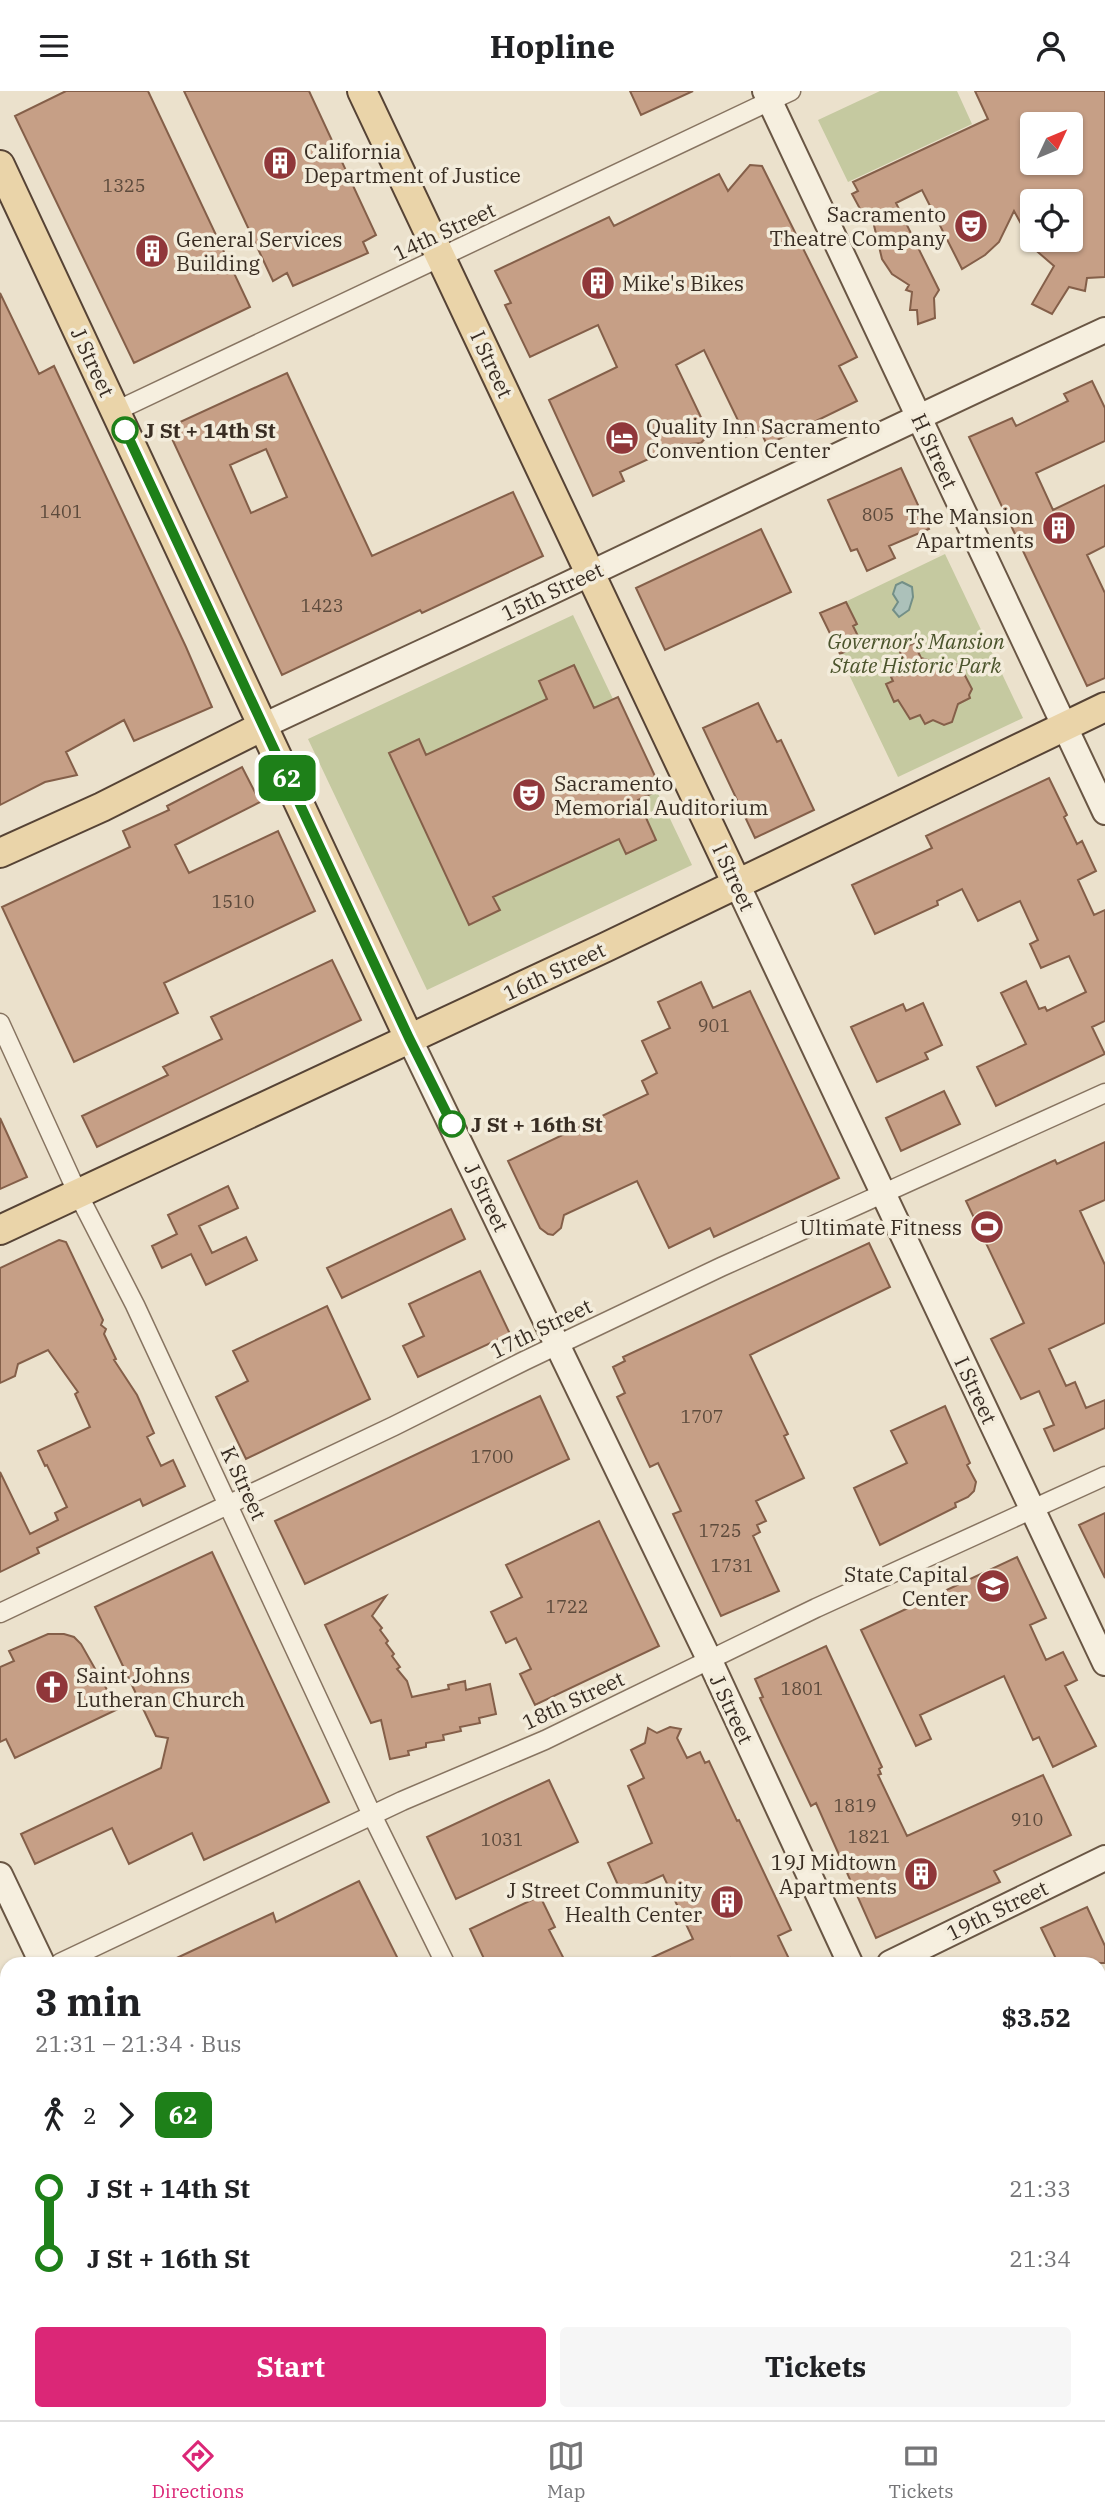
<!DOCTYPE html>
<meta charset="utf-8">
<style>
:root{--surface:#fff;--page:#f6f6f6;--text:#202124;--muted:#757577;--line:#e0e0e0;--accent:#db2777}
body{margin:0;font-family:"IBM Plex Serif",serif;background:var(--page);color:var(--text);height:100vh;display:flex;flex-direction:column;font-size:26px;white-space:nowrap}
*{box-sizing:border-box;margin:0}
p{font-size:23px;color:var(--muted)}
.icon{flex:none;width:38px;height:38px;fill:none;stroke:currentColor;stroke-width:2;stroke-linecap:round;stroke-linejoin:round}
.map{position:relative;flex:1;overflow:hidden}
.details{position:absolute;left:0px;top:1866px;width:1106px;height:464px;display:flex;flex-direction:column;background:var(--surface);border-radius:21px 21px 0 0;box-shadow:0 2px 5px #0004}
.details>*{flex:none}
.badge{padding:0 14px;border-radius:10px;font-size:24px;line-height:46px}
.needle{width:46px;rotate:46deg}
.buttons{position:absolute;left:1020px;top:21px;display:grid;gap:14px}
.buttons a{display:grid;place-items:center;width:63px;height:63px;border-radius:7px;background:var(--surface);box-shadow:0 2px 5px #0004;font-size:35px}
.map>.badge{position:absolute;translate:-50% -50%;box-shadow:0 0 0 4px #fff}
.legs{display:flex;align-items:center;gap:10px;height:77px;padding:0 35px;font-size:23px}
.legs p{margin-inline-start:auto}
.headline{display:flex;align-items:center;justify-content:space-between;height:119px;padding:0 35px}
h1{font-size:38px;font-weight:700;line-height:52px}
.primary-button{display:flex;gap:14px;margin-top:auto;padding:14px 35px}
.primary-button a{flex:1;height:80px;border-radius:7px;background:var(--accent);color:#fff;font-size:28px;font-weight:700;line-height:80px;text-align:center}
.primary-button a+a{background:var(--page);color:var(--text)}
ul{padding:0 35px;list-style:none}
li{display:flex;align-items:center;gap:24px;height:70px;font-size:26px}
li i{display:grid;place-items:center;width:10px;height:100%;margin:0 9px;background:currentColor}
li i::after{content:'';width:18px;height:18px;margin:-9px;border:5px solid;border-radius:50%;background:var(--surface)}
li p{margin-inline-start:auto}
li:first-child i{background:linear-gradient(#0000 50%,currentColor 0)}
li:last-child i{background:linear-gradient(currentColor 50%,#0000 0)}
header{display:flex;justify-content:space-between;align-items:center;height:91px;padding:0 35px;background:var(--surface);font-size:32px;font-weight:700}
.tabs{display:flex;justify-content:space-around;align-items:center;height:98px;border-top:2px solid var(--line);background:var(--surface);font-size:19px;color:var(--muted)}
.tabs a{display:grid;justify-items:center;gap:4px}
.tabs .active{color:var(--accent)}
.map>svg:first-child{display:block}
</style>
<header><svg class="icon" aria-label="menu" viewBox="0 0 24 24"><path d="M4 6h16M4 12h16M4 18h16"/></svg>Hopline<svg class="icon" aria-label="person" viewBox="0 0 24 24"><circle cx="12" cy="8" r="4"/><path d="M4 21q1-7 8-7t8 7"/></svg></header>
<div class="map">
<svg width="1105" height="2329" viewBox="0 0 1105 2329">
<rect width="100%" height="100%" fill="#ebe1cc"/>
<path fill="#c5c9a0" d="M880,0H957L972,33L848,91L818,29Z
M945,463L1023,627L898,686L820,523Z
M573,524L692,774L427,899L308,648Z"/>
<path fill="#acc1ba" stroke="#738f87" stroke-width="2" d="M902,491L912,496L913,506L909,519L899,526L893,519L898,511L893,503L896,494Z"/>
<path fill="#c69f86" stroke="#845f49" stroke-width="2" fill-rule="evenodd" d="M66,0H148L250,216L134,272L15,25Z
M184,0H309L376,144L363,151L368,162L293,195L287,182L273,190Z
M630,0H693L641,24Z
M975,0H1105V186L1087,187L1085,200L1069,196L1052,223L1032,213L1054,175L1024,149H1030L1014,120L999,151L985,164L962,178L922,99L896,112L939,199L934,207L935,227L918,233L917,219H910L912,201L906,199L909,194L892,183L882,168L872,126L866,129L852,103L858,100L853,91L988,28ZM1032,33H1071V72H1032ZM1032,110H1071V149H1032Z
M750,74L762,75L768,87L857,266L839,275L857,310L767,354L760,339L746,346L704,259L676,274L709,343L701,352L679,354L620,381L624,390L593,405L549,309L617,276L598,234L530,266L505,214L511,212L495,180L609,126L614,135L719,83L728,100Z
M0,202L39,283L54,275L186,556L212,616L134,650L124,629L66,661L77,684L45,691L0,714Z
M287,282L372,465L513,401L543,465L422,522L420,519L282,584L167,337ZM266,358L287,406L251,422L230,374Z
M1092,290L1105,317V350L1036,382L1053,419L1105,394V455L1087,464L1105,502V587L1087,595L969,346L1012,327L1016,335L1068,310L1064,303Z
M901,377L929,438L889,455L895,467L867,480L857,458L851,460L828,409Z
M761,438L791,501L665,559L636,497Z
M846,511L857,533L853,535L862,553L840,563L820,522Z
M914,552L921,567L937,572L940,570L945,578L953,573H959L972,598L969,604L970,607L958,613L952,631L944,634L933,629L925,633L920,624L910,628L898,609L894,611L886,593L893,590L891,586L908,578L899,559Z
M574,574L594,617L618,606L661,698L638,709L656,749L626,763L619,748L493,806L500,819L469,834L389,662L419,648L426,664L547,608L539,590Z
M758,612L777,651L781,649L814,719L755,747L703,637Z
M242,676L260,711L175,754L189,782L278,740L315,820L164,892L178,922L74,971L2,816L130,756L123,740L169,719L167,715Z
M1049,687L1067,724L1064,726L1077,753L1082,750L1096,780L1078,789L1094,824L1105,819V930L1092,936L1105,963L996,1015L977,976L1026,953L1001,902L1026,890L1039,918L1045,916L1047,920L1086,901L1069,865L1041,877L1030,853L1038,849L1020,810L978,830L962,798L937,810L938,814L875,843L852,794L932,757L926,745Z
M332,869L361,929L97,1056L82,1025L168,984L163,976L222,948L211,926Z
M701,891L713,917L750,900L839,1087L714,1146L710,1137L669,1157L637,1090L564,1124L561,1137L553,1144L548,1143L540,1137L508,1070L648,1003L642,990L657,982L642,950L670,937L658,911Z
M923,912L942,954L925,962L928,968L877,991L851,936L903,913L906,920Z
M944,1000L960,1033L901,1060L886,1027Z
M0,1027L27,1086L0,1098Z
M1105,1051V1109L1080,1120L1105,1174V1232L1049,1258L1066,1295L1075,1291L1086,1317L1105,1309V1337L1054,1360L1044,1338L1054,1334L1039,1300L1021,1308L991,1248L1024,1232L966,1110L1055,1069L1057,1073Z
M228,1095L238,1117L199,1135L212,1162L246,1146L257,1169L206,1194L191,1163L162,1177L152,1155L177,1143L168,1124Z
M451,1118L465,1148L342,1207L327,1177Z
M59,1149L66,1151L103,1229L101,1234L106,1238L104,1243L116,1268L114,1269L137,1304L154,1342L147,1346L161,1375L173,1369L185,1395L143,1415L140,1408L37,1457L39,1462L0,1481V1381L30,1443L58,1429L55,1422L67,1416L47,1374L45,1375L38,1360L90,1336L75,1303L78,1301L48,1259L18,1273L15,1285L0,1292V1177Z
M869,1152L890,1196L750,1264L788,1343L784,1345L804,1387L756,1410L766,1430L757,1434L760,1441L753,1445L779,1500L721,1525L673,1423L681,1420L658,1372L650,1376L617,1306L625,1302L613,1276L625,1270L623,1266Z
M480,1180L510,1243L418,1286L403,1255L424,1245L409,1213Z
M327,1215L370,1308L246,1368L216,1306L248,1290L233,1260Z
M540,1305L569,1368L305,1493L275,1430Z
M945,1315L970,1372L967,1374L976,1391L974,1400L968,1406L955,1412L956,1416L880,1454L854,1397L907,1372L891,1340Z
M1105,1422V1487L1079,1434Z
M599,1430L659,1555L535,1614L520,1583L531,1578L516,1547L506,1552L491,1521L522,1506L506,1474Z
M212,1461L329,1711L204,1769L192,1742L129,1773L112,1737L35,1773L21,1743L161,1677L168,1647L156,1645L95,1516Z
M1017,1466L1046,1527L1030,1534L1046,1569L1063,1561L1077,1589L1065,1595L1096,1655L1053,1676L1039,1646L1033,1649L1004,1585L920,1624L931,1648L916,1655L861,1539Z
M386,1505L372,1525L382,1537L380,1539L388,1550L386,1552L394,1563L392,1565L400,1576L397,1578L407,1590L412,1606L449,1598L448,1594L465,1590L466,1599L490,1593L496,1623L479,1627L480,1632L460,1636L461,1640L443,1644L444,1649L426,1652V1656L408,1660L409,1664L390,1668L381,1629L371,1632L325,1534Z
M48,1543H64L74,1546L81,1553L118,1618L15,1667L6,1648L0,1651V1576L14,1570L9,1560Z
M826,1555L882,1676L879,1678L881,1683L878,1684L907,1745L1043,1684L1071,1744L994,1780L1000,1791L876,1847L816,1712L811,1715L781,1652L760,1607L763,1606L755,1588Z
M670,1636L681,1638L677,1647L687,1667L700,1661L705,1672L709,1670L737,1730L739,1729L791,1839L778,1845L791,1872H733L730,1867L719,1872H640L693,1848L663,1784L622,1803L608,1772L652,1752L628,1695L644,1687L631,1659L645,1652L648,1637L657,1642Z
M549,1689L578,1751L456,1808L427,1746Z
M359,1790L400,1872H166L273,1822L276,1831Z
M540,1805L555,1836L549,1839L566,1872H486L470,1838Z
M1087,1816L1105,1855V1872H1058L1041,1837Z"/>
<g fill="none" stroke-linecap="round" stroke-linejoin="round">
<g stroke="#877461" stroke-width="21">
<path id="street" d="M116,320L791,0
M0,932L78,1103L135,1214L372,1724L445,1872
M0,1522L394,1335L524,1270L721,1176L1105,1002
M60,1872L402,1710L545,1649L816,1517L1105,1385
M0,1901L7,1897
M1099,2149L1105,2146
M655,2322L659,2329
M734,2329L748,2322"/>
</g>
<g stroke="#695644" stroke-width="28">
<path id="secondary" d="M765,0L1105,721
M263,635C371,584 481,535 589,483C761,401 932,319 1105,239
M737,793L1105,1572
M409,947L710,1570L850,1872
M0,1784L42,1872
M890,1872L1105,1767
M0,2288L7,2285
M254,2322L257,2329
M1062,2322L1065,2329"/>
</g>
<g stroke="#564335" stroke-width="32">
<path id="primary" d="M362,0L737,793
M0,74L409,947
M0,762L102,716L263,635
M0,1139L606,856L1105,616"/>
</g>
<use href="#street" stroke="#f6efdf" stroke-width="18"/>
<use href="#secondary" stroke="#f6efdf" stroke-width="24"/>
<use href="#primary" stroke="#ead4a9" stroke-width="28"/>
<g stroke="#392d23" stroke-width="8">
<path id="rail" d="M1099,2000L1105,1997
M401,2329L415,2322"/>
</g>
<use href="#rail" stroke="#f3ecdb" stroke-width="5" stroke-dasharray="16" stroke-linecap="butt"/>
</g>
<g fill="none" stroke-linecap="round" stroke-linejoin="round">
<g stroke="#fff" stroke-width="16">
<path id="line-1" d="M125,339L409,947L452,1033"/>
</g>
<use href="#line-1" stroke="#1e8019" stroke-width="10"/>
</g>
<defs>
<g id="building-disc" transform="scale(1.75)"><circle r="9.5" fill="#90373a" stroke="#f3ecdb"/><path d="M-4-6H4V6H1V3H-1V6H-4ZM-2.5-4.3h1.7v1.8h-1.7ZM.8-4.3h1.7v1.8H.8ZM-2.5-1h1.7V.8h-1.7ZM.8-1h1.7V.8H.8Z" fill="#fff"/></g>
<g id="theatre-disc" transform="scale(1.75)"><circle r="9.5" fill="#90373a" stroke="#f3ecdb"/><path d="M-5-5.5Q0-4 5-5.5V0Q5 5 0 6Q-5 5-5 0ZM-3.3-2.5H-1v1.5H-3.3ZM1-2.5H3.3v1.5H1ZM-2.8 1Q0 5.5 2.8 1Z" fill="#fff"/></g>
<g id="hotel-disc" transform="scale(1.75)"><circle r="9.5" fill="#90373a" stroke="#f3ecdb"/><path d="M-6-4.5h1.5V1H6V5H4.5V3h-9V5H-6ZM-4 0a1.8 1.8 0 1 1 3.6 0ZM.5 0V-2.5h3Q6-2.5 6 0Z" fill="#fff"/></g>
<g id="stadium-disc" transform="scale(1.75)"><circle r="9.5" fill="#90373a" stroke="#f3ecdb"/><path d="M0-5a6.5 5 0 1 0 0 10a6.5 5 0 1 0 0-10ZM-3.5-1.8h7v3.6h-7Z" fill="#fff"/></g>
<g id="university-disc" transform="scale(1.75)"><circle r="9.5" fill="#90373a" stroke="#f3ecdb"/><path d="M0-5L7-2L0 1L-7-2ZM-4 1L0 2.5L4 1V4Q0 6-4 4Z" fill="#fff"/></g>
<g id="church-disc" transform="scale(1.75)"><circle r="9.5" fill="#90373a" stroke="#f3ecdb"/><path d="M-1.2-6h2.4v3.5h3.3v2.4h-3.3V6h-2.4V-.1h-3.3v-2.4h3.3Z" fill="#fff"/></g>
</defs>
<g fill-rule="evenodd">
<use href="#building-disc" x="280" y="72"/>
<use href="#theatre-disc" x="971" y="135"/>
<use href="#building-disc" x="152" y="160"/>
<use href="#building-disc" x="598" y="192"/>
<use href="#hotel-disc" x="622" y="347"/>
<use href="#building-disc" x="1059" y="437"/>
<use href="#theatre-disc" x="529" y="704"/>
<use href="#stadium-disc" x="987" y="1136"/>
<use href="#university-disc" x="993" y="1495"/>
<use href="#church-disc" x="52" y="1596"/>
<use href="#building-disc" x="921" y="1783"/>
<use href="#building-disc" x="727" y="1811"/>
</g>
<g fill="#fff" stroke="#1e8019" stroke-width="3.5">
<circle cx="125" cy="339" r="12"/>
<circle cx="452" cy="1033" r="12"/>
</g>
<g text-anchor="middle" dominant-baseline="central" stroke-width="7" stroke-linejoin="round" paint-order="stroke">
<g font-size="18" fill="#5c4a3c">
<text x="124" y="94">1325</text>
<text x="61" y="420">1401</text>
<text x="878" y="423">805</text>
<text x="322" y="514">1423</text>
<text x="233" y="810">1510</text>
<text x="714" y="934">901</text>
<text x="702" y="1325">1707</text>
<text x="492" y="1365">1700</text>
<text x="720" y="1439">1725</text>
<text x="732" y="1474">1731</text>
<text x="567" y="1515">1722</text>
<text x="802" y="1597">1801</text>
<text x="855" y="1714">1819</text>
<text x="1027" y="1728">910</text>
<text x="869" y="1745">1821</text>
<text x="502" y="1748">1031</text>
</g>
<g font-size="21" fill="#392d23" stroke="#f3ecdb" text-anchor="start">
<text x="304" y="60">California<tspan x="304" dy="24">Department of Justice</tspan></text>
<text x="946" y="123" text-anchor="end">Sacramento<tspan x="946" dy="24">Theatre Company</tspan></text>
<text x="176" y="148">General Services<tspan x="176" dy="24">Building</tspan></text>
<text x="622" y="192">Mike's Bikes</text>
<text x="646" y="335">Quality Inn Sacramento<tspan x="646" dy="24">Convention Center</tspan></text>
<text x="1034" y="425" text-anchor="end">The Mansion<tspan x="1034" dy="24">Apartments</tspan></text>
<text x="554" y="692">Sacramento<tspan x="554" dy="24">Memorial Auditorium</tspan></text>
<text x="962" y="1136" text-anchor="end">Ultimate Fitness</text>
<text x="968" y="1483" text-anchor="end">State Capital<tspan x="968" dy="24">Center</tspan></text>
<text x="76" y="1584">Saint Johns<tspan x="76" dy="24">Lutheran Church</tspan></text>
<text x="897" y="1771" text-anchor="end">19J Midtown<tspan x="897" dy="24">Apartments</tspan></text>
<text x="702" y="1799" text-anchor="end">J Street Community<tspan x="702" dy="24">Health Center</tspan></text>
</g>
<g font-size="21" fill="#392d23" stroke="#f3ecdb">
<text transform="translate(444 140) rotate(-25)">14th Street</text>
<text transform="translate(93 271) rotate(65)">J Street</text>
<text transform="translate(492 273) rotate(65)">I Street</text>
<text transform="translate(935 360) rotate(65)">H Street</text>
<text transform="translate(552 500) rotate(-25)">15th Street</text>
<text transform="translate(734 786) rotate(65)">I Street</text>
<text transform="translate(554 880) rotate(-25)">16th Street</text>
<text transform="translate(487 1106) rotate(64)">J Street</text>
<text transform="translate(541 1237) rotate(-26)">17th Street</text>
<text transform="translate(976 1299) rotate(65)">I Street</text>
<text transform="translate(244 1392) rotate(65)">K Street</text>
<text transform="translate(573 1609) rotate(-25)">18th Street</text>
<text transform="translate(732 1618) rotate(65)">J Street</text>
<text transform="translate(997 1819) rotate(-26)">19th Street</text>
</g>
<g font-size="21" font-weight="bold" fill="#392d23" stroke="#f3ecdb" text-anchor="start">
<text x="144" y="339">J St + 14th St</text>
<text x="471" y="1033">J St + 16th St</text>
</g>
<g font-size="21" font-style="italic" fill="#4b542c" stroke="#f3ecdb">
<text x="916" y="550">Governor's Mansion<tspan x="916" dy="24">State Historic Park</tspan></text>
</g>
</g>
</svg>
<div class="buttons">
<a><svg class="needle" viewBox="-14 -14 28 28"><path d="M0-13l5 13h-10z" fill="#e53935"/><path d="M0 13l5-13h-10z" fill="#757577"/></svg></a>
<a><svg class="icon" aria-label="locate" viewBox="0 0 24 24"><circle cx="12" cy="12" r="6"/><path d="M12 2v4M12 18v4M2 12h4M18 12h4"/></svg></a>
</div>
<b class="badge" style="left:287px;top:687px;background:#1e8019;color:#fff">62</b>
<section class="details">
<div class="headline"><div><h1>3 min</h1><p>21:31 – 21:34 · Bus</p></div><b>$3.52</b></div>
<div class="legs"><svg class="icon" aria-label="walk" viewBox="0 0 24 24"><circle cx="13" cy="4" r="2"/><path d="M13 8l-2 6 4 7M11 14l-3 7M7 12l3-4h3l4 4"/></svg>2<svg class="icon" aria-label="forward" viewBox="0 0 24 24"><path d="M9 5l7 7-7 7"/></svg><b class="badge" style="background:#1e8019;color:#fff">62</b></div>
<ul>
<li><i style="color:#1e8019"></i><b>J St + 14th St</b><p>21:33</p></li>
<li><i style="color:#1e8019"></i><b>J St + 16th St</b><p>21:34</p></li>
</ul>
<div class="primary-button"><a>Start</a><a>Tickets</a></div>
</section>
</div>
<nav class="tabs">
<a class="active"><svg class="icon" aria-label="directions" viewBox="0 0 24 24"><path d="M12 3l9 9-9 9-9-9zM9 14v-3h6M13 9l2 2-2 2"/></svg>Directions</a>
<a><svg class="icon" aria-label="map" viewBox="0 0 24 24"><path d="M3 6l6-2 6 2 6-2v14l-6 2-6-2-6 2zM9 4v14M15 6v14"/></svg>Map</a>
<a><svg class="icon" aria-label="tickets" viewBox="0 0 24 24"><path d="M3 7h18v10H3zM15 7v10"/></svg>Tickets</a>
</nav>
